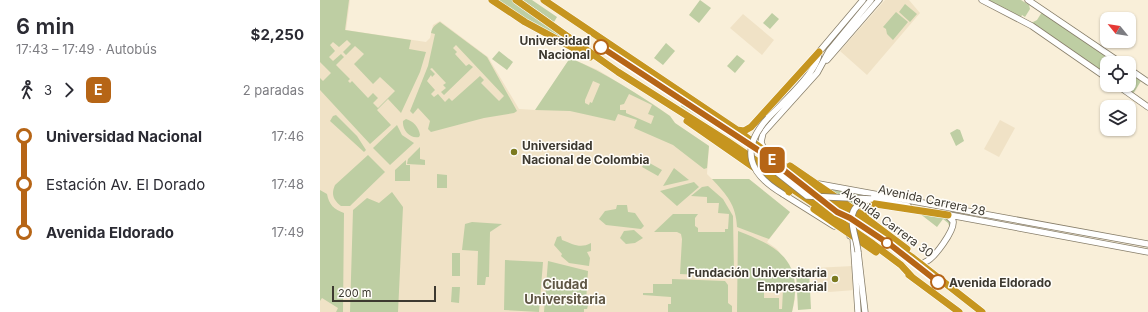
<!DOCTYPE html>
<html lang="es">
<meta charset="utf-8">
<style>
:root{--surface:#fff;--page:#f7f7f7;--text:#2b2b33;--muted:#7c7c81}
body{margin:0;font-family:Inter,sans-serif;background:var(--page);color:var(--text);height:100vh;display:flex;flex-direction:column;font-size:15px;white-space:nowrap}
*{box-sizing:border-box;margin:0}
p{font-size:13px;color:var(--muted)}
.icon{flex:none;width:22px;height:22px;fill:none;stroke:currentColor;stroke-width:2;stroke-linecap:round;stroke-linejoin:round}
.map{position:relative;flex:1;overflow:hidden}
.panel{display:flex;flex-direction:column;background:var(--surface);width:320px}
.panel>*{flex:none}
.badge{padding:0 8px;border-radius:6px;font-size:14px;line-height:26px}
.needle{width:26px;rotate:300deg}
.tools{position:absolute;left:780px;top:12px;display:grid;gap:8px}
.tools a{display:grid;place-items:center;width:36px;height:36px;border-radius:8px;background:var(--surface);box-shadow:0 1px 3px #0004;font-size:20px}
.scale{position:absolute;left:12px;bottom:10px;width:104px;box-sizing:border-box;padding-left:4px;border:2px solid #3d3930;border-top:0;font-size:11px;line-height:14px;white-space:nowrap;color:#3d3930;-webkit-text-stroke:3px #fffdf8;paint-order:stroke}
.map>.badge{position:absolute;translate:-50% -50%;box-shadow:0 0 0 2px #fff}
.legs{display:flex;align-items:center;gap:6px;height:44px;padding:0 16px;font-size:13px}
.legs p{margin-inline-start:auto}
.headline{display:flex;align-items:center;justify-content:space-between;height:68px;padding:0 16px}
h1{font-size:22px;font-weight:600;line-height:30px}
ul{padding:0 16px;list-style:none}
li{display:flex;align-items:center;gap:14px;height:48px;font-size:15px}
li i{display:grid;place-items:center;width:6px;height:100%;margin:0 5px;background:currentColor}
li i::after{content:'';width:10px;height:10px;margin:-5px;border:3px solid;border-radius:50%;background:var(--surface)}
li p{margin-inline-start:auto}
li:first-child i{background:linear-gradient(#0000 50%,currentColor 0)}
li:last-child i{background:linear-gradient(currentColor 50%,#0000 0)}
main{display:flex;flex:1;min-height:0}
.map>svg:first-child{display:block}
</style>
<main>
<section class="panel">
<div class="headline"><div><h1>6 min</h1><p>17:43 – 17:49 · Autobús</p></div><b>$2,250</b></div>
<div class="legs"><svg class="icon" aria-label="walk" viewBox="0 0 24 24"><circle cx="13" cy="4" r="2"/><path d="M13 8l-2 6 4 7M11 14l-3 7M7 12l3-4h3l4 4"/></svg>3<svg class="icon" aria-label="forward" viewBox="0 0 24 24"><path d="M9 5l7 7-7 7"/></svg><b class="badge" style="background:#b66516;color:#fff">E</b><p>2 paradas</p></div>
<ul>
<li><i style="color:#b66516"></i><b>Universidad Nacional</b><p>17:46</p></li>
<li><i style="color:#b66516"></i><span>Estación Av. El Dorado</span><p>17:48</p></li>
<li><i style="color:#b66516"></i><b>Avenida Eldorado</b><p>17:49</p></li>
</ul>
</section>
<div class="map">
<svg width="828" height="312" viewBox="0 0 828 312">
<rect width="100%" height="100%" fill="#f9efd9"/>
<path fill="#f0e2c6" d="M0,0H30L26,30L106,42L110,38L113,25L120,21L168,57L199,109L216,110L250,58L278,70L333,104L350,116L355,123L389,146L387,174L392,179H429L470,212L447,242L457,249L472,270L475,299L472,312H0Z
M565,0H589L600,13L547,75L520,51Z
M423,14L454,40L442,55L410,28Z
M680,120L695,128L679,157L664,149Z
M533,266L535,290L496,293L494,268Z"/>
<path fill="#becea3" fill-rule="evenodd" d="M0,0H29L25,30L91,40L89,49L106,52L100,72L81,113L68,99L57,110L71,125L50,144L0,90V78L3,81L11,73L0,62ZM27,40L31,44L23,52L26,55L35,46L44,54L34,64L53,84L60,77L75,91L58,108L53,103L58,98L53,93L48,98L32,81L30,83L28,81L30,79L16,65L24,57L21,54L13,61L9,57L15,51L10,45L13,42L19,47Z
M176,0H193L273,57L214,24Z
M203,0H212L237,17L234,22Z
M380,0L391,8L379,23L369,15Z
M665,0H701L709,5L710,9L705,17L702,15L701,17Z
M585,4L597,14L590,22L579,12Z
M576,12L588,22L573,40L567,34L566,29L563,27Z
M722,12L795,63H787V76L711,23L717,20Z
M452,13L459,19L450,29L443,23Z
M120,22L167,57L197,111L194,113L164,118L111,132L108,129L110,121L98,108L93,114L90,111L108,66L115,34L111,33C112,27 115,25 120,22ZM136,45L184,96L179,101L161,83L164,80L160,76L132,101L129,98L125,102L118,94L114,97L111,94L115,90L107,81L111,75L112,77L115,74L110,69L112,68L126,83L123,85L126,88L121,92L124,95L153,67L149,64L146,66L135,54L137,52L133,48Z
M346,43L355,51L343,65L334,58Z
M179,51L193,62L187,70L172,59Z
M417,55L425,61L415,73L407,66Z
M250,58C286,73 318,94 350,116L355,123L389,146L387,168L384,169L353,145L314,128L317,120L298,114L295,121L250,111L215,110ZM273,81L280,84L272,103L270,102L269,105L265,103V100ZM309,94L332,105L328,114L334,116L331,124L306,113V110H300V105L304,104Z
M809,73L821,81L813,94L800,85H809Z
M362,104L414,135L413,136L361,106Z
M16,115L37,136L46,150L44,152L10,121L13,116Z
M86,119C93,121 99,127 100,135L99,137C90,139 82,130 83,121Z
M77,125L82,135L94,143L70,165L53,148Z
M637,129L640,130L644,141L636,146L630,133Z
M100,147V159L105,160V165L87,164L88,159Z
M48,155L65,172L30,206H21C13,200 11,194 15,185Z
M86,160V165H90V181H75V170Z
M326,161L342,170L338,176L322,167Z
M354,168L369,180L343,186Z
M117,174L127,175V188H117Z
M392,179H429L470,212L449,239L417,227C416,205 407,195 392,179Z
M374,182L379,187L357,206L340,191Z
M388,186L403,199L413,216L414,273L405,276L360,274L362,239L361,234L357,232H334L353,214H378L375,218V226L378,228V232H405V229H408L409,214L398,213L399,203H387V197L371,196L382,187Z
M506,188L547,195L543,210C530,202 519,197 506,188Z
M0,190L7,194C9,205 14,209 24,213L23,312H16L18,308L2,298L0,301Z
M72,192L83,207L78,312H30L33,210L47,198L59,203Z
M297,205H307L308,212L315,213L324,226L321,229L286,225L279,219L285,211L296,209Z
M599,213L628,219L632,222L630,228L628,223L623,219L617,227Z
M152,222L182,224L170,232L169,277H166L165,285H157L158,251L142,250L145,224Z
M314,230L323,238L315,243L306,244L300,238L304,231Z
M418,231C460,247 484,262 472,312H417ZM444,290H463L462,309H459V298H444Z
M241,236L242,240C253,244 260,249 271,243V251L267,252L270,258L269,266L249,263L241,256L242,254L234,245L237,237Z
M132,253H140V276H132Z
M185,260L223,262L219,312L184,310Z
M228,261L268,271L266,302H269L267,309H264V312H224Z
M489,270L491,309L478,310L476,271Z
M352,279L405,281L408,285V303L412,306V312H348V304H351V297L323,295V293H333V284H352Z
M132,287H140L139,303L131,302Z"/>
<g fill="none" stroke-linecap="round" stroke-linejoin="round">
<g stroke="#887f6b" stroke-width="7">
<path id="secondary" d="M662,0L712,26L787,78
M708,0L801,63
M507,60L559,0
M809,69L828,82
M797,85L828,107
M448,118C461,104 499,71 499,52L543,0
M444,150L441,142L443,133L497,73L509,51L551,0
M499,184L828,244
M463,194L514,226
M551,199L588,206
M624,214L828,252
M530,236L533,237L538,312
M538,252L545,312
M605,262C614,259 635,230 633,221L628,216"/>
</g>
<g stroke="#fff" stroke-width="8">
<path id="highway" d="M172,0L205,22L270,57
M196,0L298,72L407,141L438,162L474,190L553,244L581,265L592,277
M224,0L417,130L538,221L593,258L662,312
M367,121L469,192
M417,130L424,131L431,127L499,52
M470,166L543,216L587,249
M494,209L556,252
M546,219L544,209L549,203L628,215
M589,275L639,312"/>
</g>
<use href="#secondary" stroke="#fff" stroke-width="5.5"/>
<use href="#highway" stroke="#c6951f" stroke-width="7"/>
<g stroke="#887f6b" stroke-width="7" stroke-linecap="butt">
<path id="secondary-bridge" d="M448,118C419,150 429,174 463,194
M449,166L487,196L551,199
M538,252C536,231 520,208 550,199"/>
</g>
<use href="#secondary-bridge" stroke="#fff" stroke-width="5.5"/>
</g>
<g fill="none" stroke-linecap="round" stroke-linejoin="round">
<g stroke="#fff" stroke-width="9">
<path id="line-1" d="M281,47L438,150L517,212L530,218L572,246L618,282"/>
</g>
<use href="#line-1" stroke="#b66516" stroke-width="6"/>
</g>
<g fill="#fff" stroke="#b66516" stroke-width="2">
<circle cx="281" cy="47" r="7"/>
<circle cx="567" cy="243" r="5"/>
<circle cx="618" cy="282" r="7"/>
</g>
<g fill="#7b7a20" stroke="#fffdf8" stroke-width="1.5">
<circle cx="194" cy="152" r="4"/>
<circle cx="515" cy="279" r="4"/>
</g>
<g text-anchor="middle" dominant-baseline="central" stroke-width="3" stroke-linejoin="round" paint-order="stroke">
<g font-size="12" font-weight="bold" fill="#3d3930" stroke="#fffdf8" text-anchor="end">
<text x="270" y="40">Universidad<tspan x="270" dy="14">Nacional</tspan></text>
<text x="629" y="282" text-anchor="start">Avenida Eldorado</text>
</g>
<g font-size="12" font-weight="bold" fill="#3d3930" stroke="#fffdf8" text-anchor="start">
<text x="202" y="145">Universidad<tspan x="202" dy="14">Nacional de Colombia</tspan></text>
<text x="507" y="272" text-anchor="end">Fundación Universitaria<tspan x="507" dy="14">Empresarial</tspan></text>
</g>
<g font-size="12" fill="#3d3930" stroke="#fffdf8">
<text transform="translate(612 200) rotate(12)">Avenida Carrera 28</text>
<text transform="translate(568 222) rotate(36)">Avenida Carrera 30</text>
</g>
<g font-size="13" font-weight="bold" fill="#605745" stroke="#fffdf8">
<text x="245" y="284">Ciudad<tspan x="245" dy="15">Universitaria</tspan></text>
</g>
</g>
</svg>
<div class="tools">
<a><svg class="needle" viewBox="-14 -14 28 28"><path d="M0-13l5 13h-10z" fill="#e53935"/><path d="M0 13l5-13h-10z" fill="#7c7c81"/></svg></a>
<a><svg class="icon" aria-label="locate" viewBox="0 0 24 24"><circle cx="12" cy="12" r="6"/><path d="M12 2v4M12 18v4M2 12h4M18 12h4"/></svg></a>
<a><svg class="icon" aria-label="layers" viewBox="0 0 24 24"><path d="M12 4l9 5-9 5-9-5zM3 14l9 5 9-5"/></svg></a>
</div>
<div class="scale">200 m</div>
<b class="badge" style="left:452px;top:160px;background:#b66516;color:#fff">E</b>
</div>
</main>
